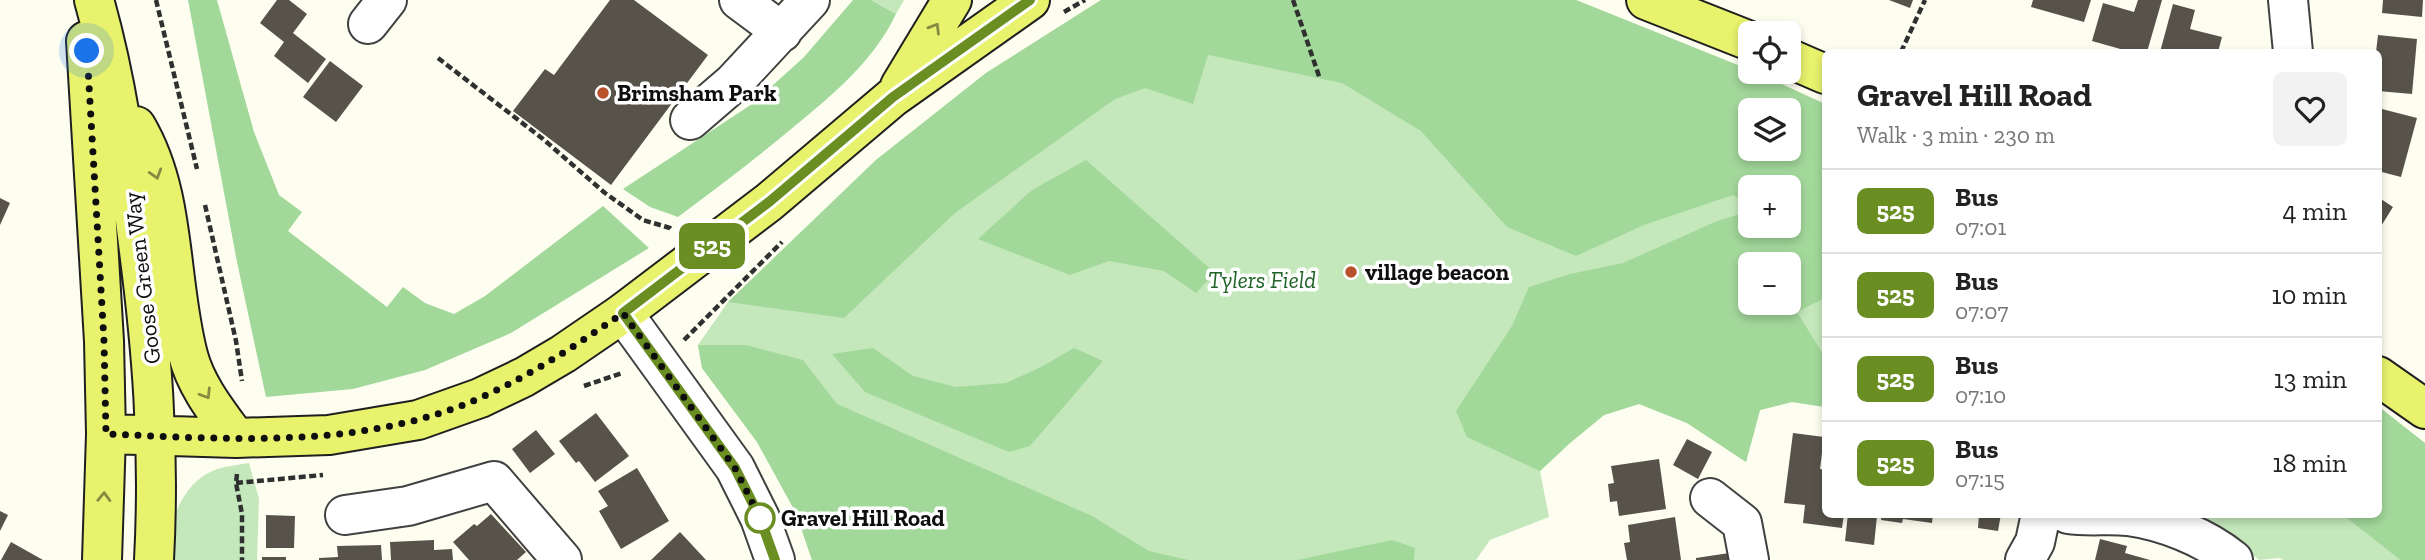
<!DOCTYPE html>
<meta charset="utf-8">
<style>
:root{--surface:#fff;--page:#f2f2f2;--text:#222;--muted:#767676;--line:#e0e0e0}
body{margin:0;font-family:"Zilla Slab",serif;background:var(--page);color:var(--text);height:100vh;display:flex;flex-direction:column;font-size:26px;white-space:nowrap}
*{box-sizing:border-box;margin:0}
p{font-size:23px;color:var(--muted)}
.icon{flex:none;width:38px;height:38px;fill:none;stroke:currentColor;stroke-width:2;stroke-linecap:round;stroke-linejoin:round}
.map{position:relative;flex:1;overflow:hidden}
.side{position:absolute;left:1822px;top:49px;width:560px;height:469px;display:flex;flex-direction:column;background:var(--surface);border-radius:10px;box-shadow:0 4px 10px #0003}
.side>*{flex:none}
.badge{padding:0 14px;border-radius:10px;font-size:24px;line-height:46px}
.tools{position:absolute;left:1738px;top:21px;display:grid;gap:14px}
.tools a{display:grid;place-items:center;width:63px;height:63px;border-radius:10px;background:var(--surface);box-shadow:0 4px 10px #0003;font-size:35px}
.you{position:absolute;width:35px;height:35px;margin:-18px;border:5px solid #fff;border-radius:50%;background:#1a73e8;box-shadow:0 0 0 10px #1a73e833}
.map>.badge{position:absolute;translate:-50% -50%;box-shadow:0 0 0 4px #fff}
.round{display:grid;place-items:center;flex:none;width:74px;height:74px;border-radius:10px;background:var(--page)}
.head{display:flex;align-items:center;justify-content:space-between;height:119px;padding:0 35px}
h1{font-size:33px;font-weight:800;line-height:52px}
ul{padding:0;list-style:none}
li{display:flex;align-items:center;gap:21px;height:84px;padding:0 35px;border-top:2px solid var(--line)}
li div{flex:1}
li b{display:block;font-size:26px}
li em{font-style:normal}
li .badge{min-width:77px;font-weight:700;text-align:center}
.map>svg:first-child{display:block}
</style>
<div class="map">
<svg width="2425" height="560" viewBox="0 0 2425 560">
<rect width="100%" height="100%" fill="#fdfef0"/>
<path fill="#c4e8bb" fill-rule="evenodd" d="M871,0H904L896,14Z
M1101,0H1576L1750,70V72H1755L1825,104V407L1792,402L1760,410L1746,462L1687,423L1639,404L1604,415L1570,443L1540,471L1549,517L1490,540L1476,560H812L796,513L757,442L702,368L698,345L728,302L876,160L986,73ZM1750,110H1788V149H1750ZM1750,187H1788V226H1750ZM1750,264H1788V303H1750Z
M249,463L259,499L257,560H164C170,525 179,483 217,469C227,466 239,465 249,463Z
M2187,515H2343L2400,560H2283L2280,558L2259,560L2234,540Z"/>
<path fill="#a3d89b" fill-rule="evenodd" d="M188,0H217L254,132L279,195L302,212L288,231L387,307L403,287L425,303L454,314L485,296L603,206L649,248L511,333L425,370L353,389L266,397L237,262Z
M853,0H871L896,14C874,60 835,93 796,125C758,157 718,187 678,217L650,207L623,189L752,104L804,57Z
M1101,0H1576L1750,70V72H1755L1825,104V298L1797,312L1821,351L1825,352V407L1792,402L1760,410L1746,462L1687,423L1639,404L1604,415L1570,443L1540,471L1467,437L1456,411L1512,326L1529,287L1570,274L1623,263L1717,221L1750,211V226H1788V187H1750V203L1733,195L1644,225L1576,256L1507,227L1421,131L1342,83L1208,55L1193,104L1145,88L1115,99L955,213L844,318L728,302L876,160L986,73ZM1788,110V149H1750V110ZM1788,264V303H1750V264Z
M1086,160L1215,273L1196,293L1164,271L1109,261L1070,275L978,239L1032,190Z
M698,345H746L803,360L837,404L1092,516L1149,551L1188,560H812L796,513L757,442L702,368Z
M873,348L913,376L956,387L1006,383L1043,366L1074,348L1103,361L1030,446L1009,452L865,392L832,354Z
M2378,406L2425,443V560H2400L2343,515L2378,514Z
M1392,540L1415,548L1414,560H1297Z"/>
<path fill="#57534b" d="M277,0H289L307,14L293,33L326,59L308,83L274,56L284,42L260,23Z
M610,0H634L708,55L611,185L513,111L545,69L554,75Z
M1889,0H1913L1910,8Z
M2033,0H2091L2084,22L2031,7Z
M2138,0H2162L2147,52H2131L2092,41L2103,3L2134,12Z
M2383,0H2423L2422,17L2382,13Z
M2173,4L2195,10L2190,29L2222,37L2218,52H2160Z
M2378,35L2417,39L2412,94L2378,91V52H2376Z
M330,61L363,86L336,122L303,97Z
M2378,108L2417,118L2401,177L2378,171Z
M2378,197L2393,207L2378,231Z
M0,198L10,203L0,225Z
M596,413L629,456L595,482L579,461L576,463L559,441Z
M536,430L555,454L530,473L512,449Z
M1793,433L1824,437L1820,469L1825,470V514H1844L1842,528L1803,523L1805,505L1784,503Z
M1687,439L1712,452L1698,479L1673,465Z
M1659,459L1666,509L1619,516L1617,501L1610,502L1608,484L1614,483L1611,466Z
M637,468L669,521L621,549L599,511L608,506L598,491Z
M0,511L8,515L0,531Z
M491,514L526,552L517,560H469L453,542L474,524L477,526Z
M1848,514L1877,516L1874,545L1845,541Z
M1882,514H1933L1932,523L1903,519L1902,523L1881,520Z
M1979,514H2001L1998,531L1978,528Z
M266,515L295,516L294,548H266Z
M1675,517L1681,560H1627L1624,543L1630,542L1628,525Z
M680,532L706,560H651Z
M2100,539L2127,546L2125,553L2150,560H2095Z
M434,540V550L452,549L453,560H391L390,542Z
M11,542L43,560H1Z
M381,545L382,560H319V558L338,557L337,546Z
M1736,552L1737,560H1696V558Z
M262,557H286V560H262Z"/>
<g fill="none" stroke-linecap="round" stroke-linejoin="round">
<g stroke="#414141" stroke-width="42">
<path id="minor" d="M739,0L782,32
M2288,0L2293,52
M368,24L387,0
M690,120L733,83L810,0
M623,313L735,468L760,518L775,560
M1710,498L1742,523L1749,560
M2068,514C2088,517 2108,514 2128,516C2164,521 2205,537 2233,560
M345,515L408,506L494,481L562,560
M2025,560L2035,542L2041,514"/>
</g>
<g stroke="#1f1f1f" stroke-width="42">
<path id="major" d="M94,0C116,77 127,156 137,236C152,346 160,448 154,560
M1646,0L1750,41
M86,41L104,341L106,434L102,560
M1788,58L1825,74
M900,86L952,0
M136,126C177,195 168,279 188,355C196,386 217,412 236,438
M2378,376L2425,409
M106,434L236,438L329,435L418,420L480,398L524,377L563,354L623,313L769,202L893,97L1030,0"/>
</g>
<path stroke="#303030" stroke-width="4.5" stroke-dasharray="7 3.5" stroke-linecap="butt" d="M156,0L197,169
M1293,0L1320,79
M1064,12L1085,0
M1901,52L1925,0
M438,58L543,139L605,193L643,220L670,228L673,231
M205,205L236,341L242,381
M684,340L782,242
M584,386L622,373
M237,474L236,483L242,514V560
M236,483L323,475"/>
<use href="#minor" stroke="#fff" stroke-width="38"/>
<use href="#major" stroke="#e8f26c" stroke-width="38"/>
</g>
<defs><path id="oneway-chevron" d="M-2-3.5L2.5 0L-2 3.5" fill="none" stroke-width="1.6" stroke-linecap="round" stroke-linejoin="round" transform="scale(1.75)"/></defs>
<g stroke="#868b42">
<use href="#oneway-chevron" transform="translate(935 28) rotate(-59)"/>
<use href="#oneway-chevron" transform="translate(156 174) rotate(73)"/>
<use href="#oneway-chevron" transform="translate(206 394) rotate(58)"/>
<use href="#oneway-chevron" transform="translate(104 497) rotate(-88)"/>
</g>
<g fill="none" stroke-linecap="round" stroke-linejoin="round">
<g stroke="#fff" stroke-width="16">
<path id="line" d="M775,560L760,518L735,468L623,313L769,202L893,97L1030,0"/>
</g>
<use href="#line" stroke="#6b8e23" stroke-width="10"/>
<path stroke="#0e0e0e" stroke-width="7" stroke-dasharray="0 12.6" d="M87,51L104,341L106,434C231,439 365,450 482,397C533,374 578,344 623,313L735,468L760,518"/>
</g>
<g fill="#b9522c" stroke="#fff" stroke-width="2.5">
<circle cx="603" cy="93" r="7"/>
<circle cx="1351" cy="272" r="7"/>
</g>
<circle fill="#fff" stroke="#6b8e23" stroke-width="3.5" cx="760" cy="518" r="14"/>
<g text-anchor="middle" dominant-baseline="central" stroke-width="7" stroke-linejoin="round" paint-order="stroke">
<g font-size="23" font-weight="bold" fill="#0e0e0e" stroke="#fff" text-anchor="start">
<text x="617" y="93">Brimsham Park</text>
<text x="1365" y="272">village beacon</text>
</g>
<g font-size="23" fill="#0e0e0e" stroke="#fff">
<text transform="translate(142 278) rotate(-97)">Goose Green Way</text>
</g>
<g font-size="23" font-style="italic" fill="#216428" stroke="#fff">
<text x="1262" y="280">Tylers Field</text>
</g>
<g font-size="23" font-weight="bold" fill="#0e0e0e" stroke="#fff" text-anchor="start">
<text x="781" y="518">Gravel Hill Road</text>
</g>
</g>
</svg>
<div class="tools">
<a><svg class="icon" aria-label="locate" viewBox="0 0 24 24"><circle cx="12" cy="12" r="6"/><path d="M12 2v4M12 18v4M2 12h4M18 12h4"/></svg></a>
<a><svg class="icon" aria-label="layers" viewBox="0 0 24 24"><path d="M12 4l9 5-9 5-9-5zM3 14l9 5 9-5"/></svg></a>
<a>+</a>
<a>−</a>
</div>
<div class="you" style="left:87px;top:51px"></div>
<b class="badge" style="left:712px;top:246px;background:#6b8e23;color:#fff">525</b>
<section class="side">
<div class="head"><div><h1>Gravel Hill Road</h1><p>Walk · 3 min · 230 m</p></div><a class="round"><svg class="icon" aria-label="heart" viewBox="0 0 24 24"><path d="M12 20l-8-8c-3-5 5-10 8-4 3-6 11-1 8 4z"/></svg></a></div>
<ul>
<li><span class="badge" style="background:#6b8e23;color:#fff">525</span><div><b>Bus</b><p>07:01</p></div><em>4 min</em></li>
<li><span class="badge" style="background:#6b8e23;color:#fff">525</span><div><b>Bus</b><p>07:07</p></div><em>10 min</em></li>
<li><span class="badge" style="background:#6b8e23;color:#fff">525</span><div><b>Bus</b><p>07:10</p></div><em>13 min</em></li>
<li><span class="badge" style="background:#6b8e23;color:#fff">525</span><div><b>Bus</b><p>07:15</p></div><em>18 min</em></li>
</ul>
</section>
</div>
